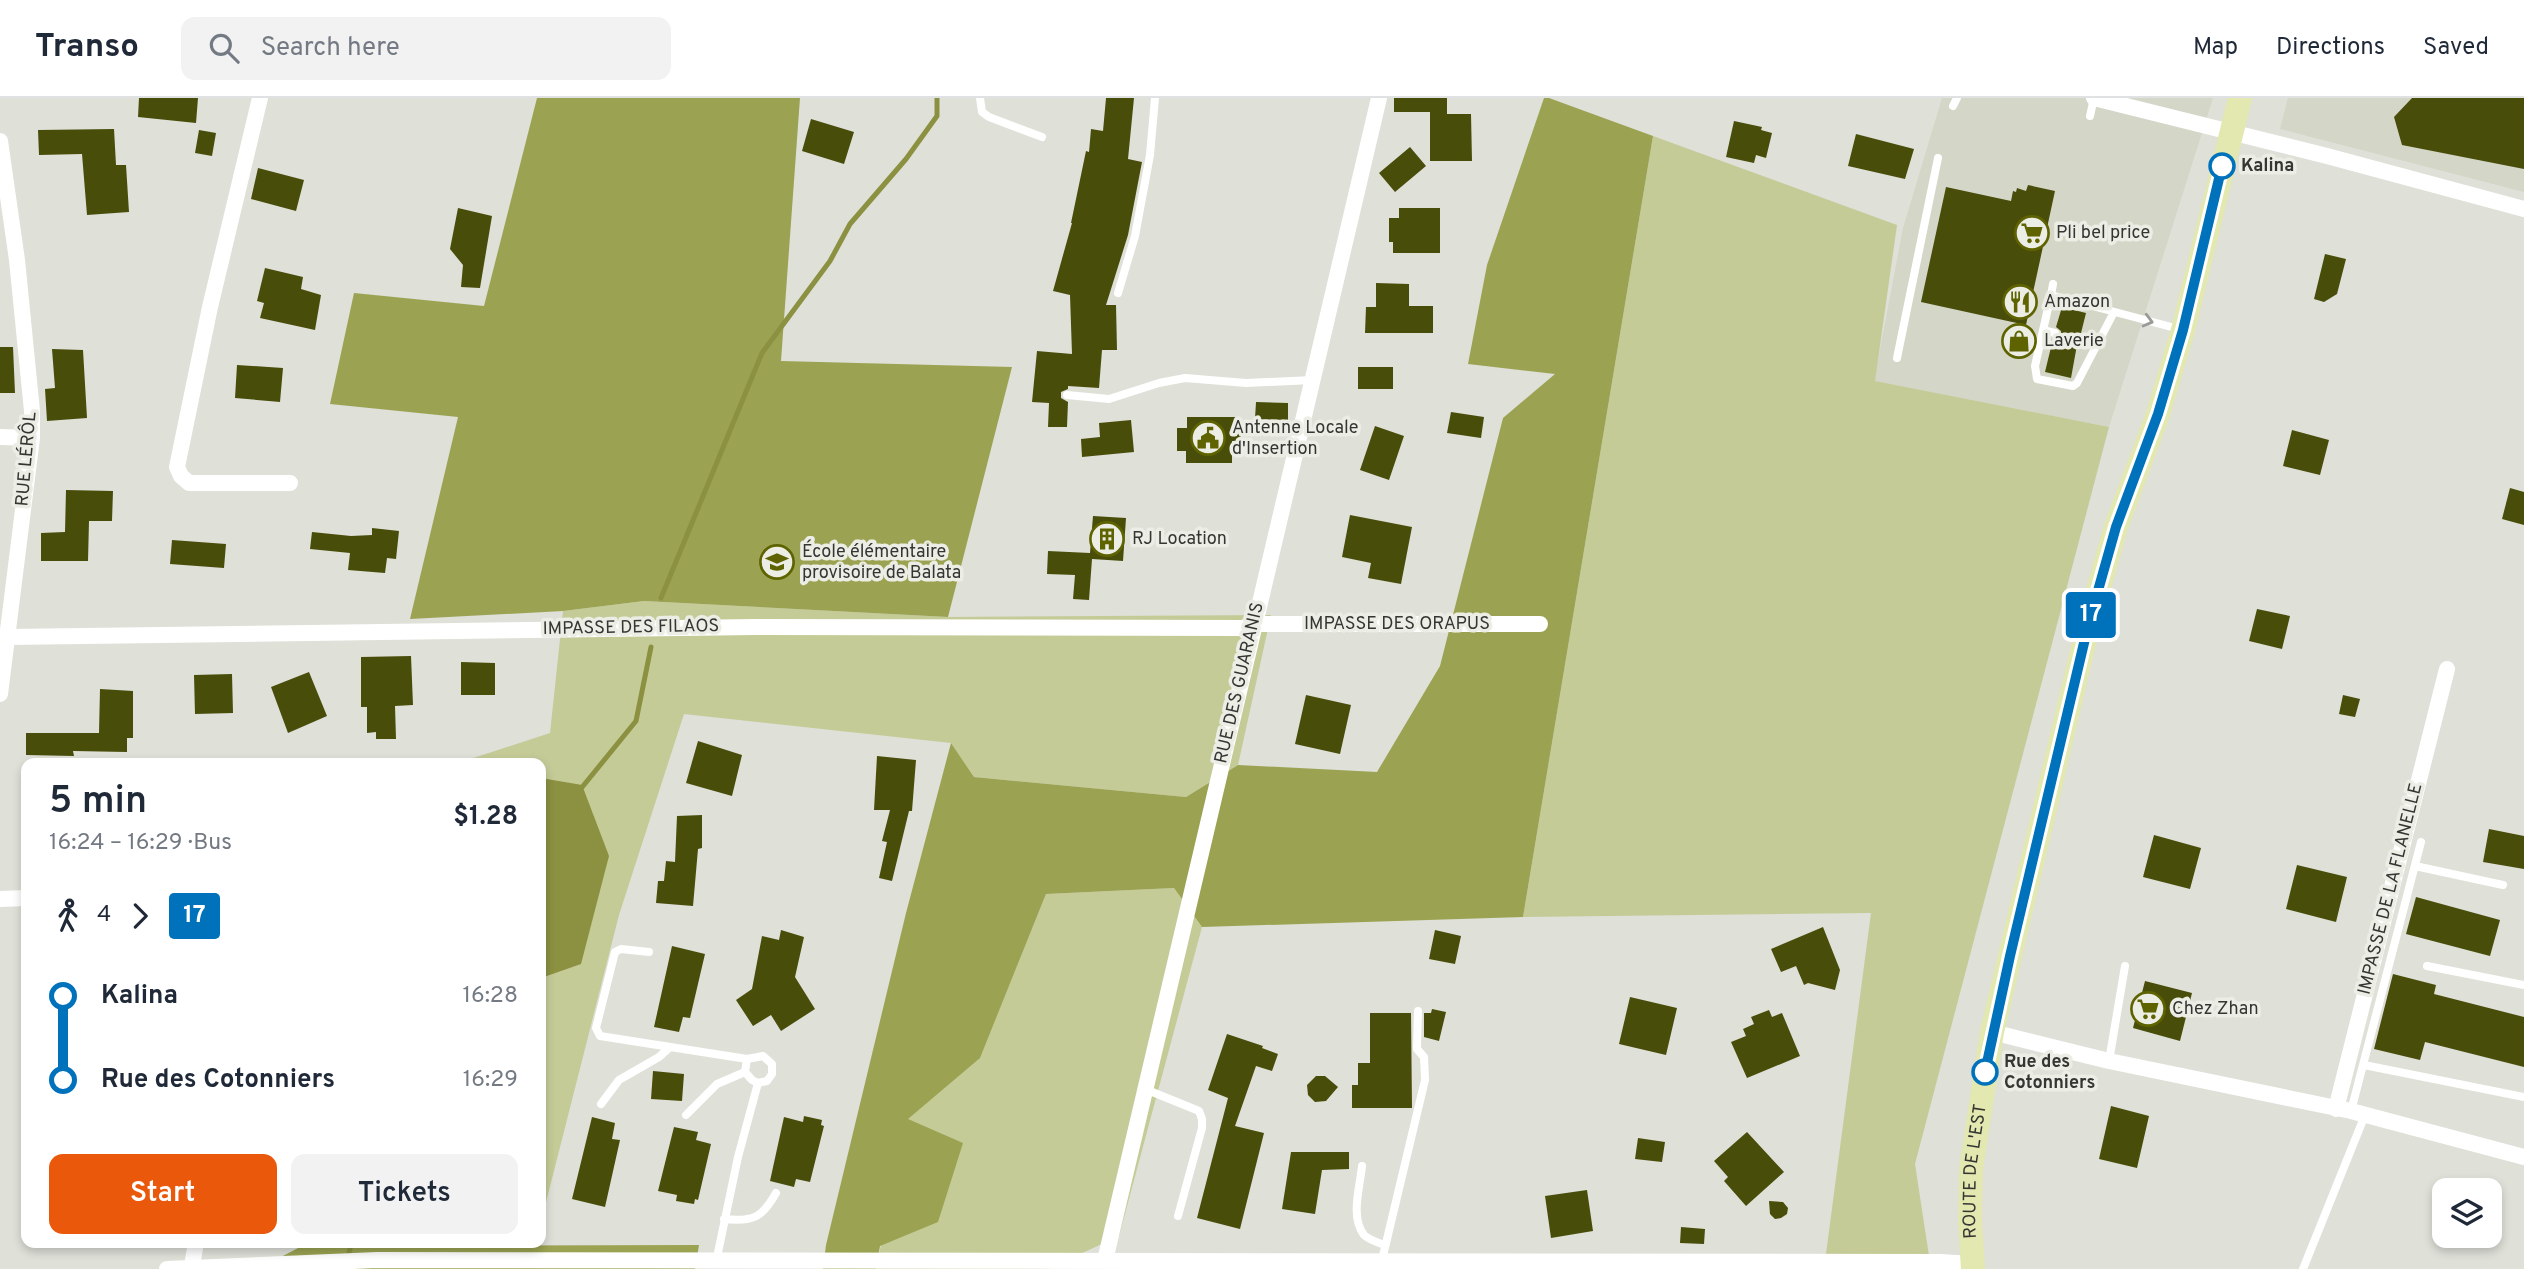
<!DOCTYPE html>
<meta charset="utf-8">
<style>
:root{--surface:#fff;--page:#f2f2f3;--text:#1f2937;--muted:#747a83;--line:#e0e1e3;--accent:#ea580c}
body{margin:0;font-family:Overpass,sans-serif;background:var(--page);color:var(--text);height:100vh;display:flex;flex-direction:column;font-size:26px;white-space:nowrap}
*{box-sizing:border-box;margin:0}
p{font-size:23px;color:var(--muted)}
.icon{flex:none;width:38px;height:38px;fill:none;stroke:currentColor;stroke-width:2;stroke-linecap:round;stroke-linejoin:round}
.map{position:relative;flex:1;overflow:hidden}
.details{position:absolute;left:21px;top:660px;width:525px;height:490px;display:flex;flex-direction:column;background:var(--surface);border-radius:14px;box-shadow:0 4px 10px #0003}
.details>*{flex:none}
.badge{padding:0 14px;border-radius:5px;font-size:24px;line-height:46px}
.controls{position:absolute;left:2432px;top:1080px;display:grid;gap:14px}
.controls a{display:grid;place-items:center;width:70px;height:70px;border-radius:14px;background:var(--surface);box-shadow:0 4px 10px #0003;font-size:35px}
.map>.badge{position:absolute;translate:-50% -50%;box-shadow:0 0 0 4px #fff}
.legs{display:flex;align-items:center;gap:10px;height:77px;padding:0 28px;font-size:23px}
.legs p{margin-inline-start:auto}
.head{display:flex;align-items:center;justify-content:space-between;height:119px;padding:0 28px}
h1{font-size:38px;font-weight:600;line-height:52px}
.action{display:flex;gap:14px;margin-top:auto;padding:14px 28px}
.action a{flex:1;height:80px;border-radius:14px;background:var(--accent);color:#fff;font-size:28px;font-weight:600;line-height:80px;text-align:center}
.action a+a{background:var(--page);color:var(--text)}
ul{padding:0 28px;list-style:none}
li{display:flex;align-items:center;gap:24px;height:84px;font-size:26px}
li i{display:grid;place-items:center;width:10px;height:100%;margin:0 9px;background:currentColor}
li i::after{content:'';width:18px;height:18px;margin:-9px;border:5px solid;border-radius:50%;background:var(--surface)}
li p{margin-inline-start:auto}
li:first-child i{background:linear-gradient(#0000 50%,currentColor 0)}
li:last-child i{background:linear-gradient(currentColor 50%,#0000 0)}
header{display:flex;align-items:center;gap:42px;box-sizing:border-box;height:98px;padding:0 35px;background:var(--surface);border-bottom:2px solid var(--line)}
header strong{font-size:33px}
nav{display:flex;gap:38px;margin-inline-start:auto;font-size:24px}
.search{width:490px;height:63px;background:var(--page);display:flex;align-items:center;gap:18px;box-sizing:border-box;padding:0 24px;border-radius:14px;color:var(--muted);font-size:26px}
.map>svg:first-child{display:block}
</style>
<header>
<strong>Transo</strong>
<div class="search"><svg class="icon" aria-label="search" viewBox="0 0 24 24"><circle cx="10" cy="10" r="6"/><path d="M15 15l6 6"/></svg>Search here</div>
<nav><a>Map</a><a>Directions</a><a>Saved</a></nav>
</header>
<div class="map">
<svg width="2524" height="1171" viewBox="0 0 2524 1171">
<rect width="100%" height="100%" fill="#dfe0d8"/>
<path fill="#d4d6c7" d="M1942,0H2213L2109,329L1874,283L1903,130Z
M2288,0H2524V94L2280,31Z"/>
<path fill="#c5cb97" d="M1653,38L1897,127L1875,283L2109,329L1915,1066L1931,1171H1824L1871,815L1523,819Z
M644,503L948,519L1271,517L1238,667L1186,699L974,679L951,645L684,616L619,817L541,1124V665H458L550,635L563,513Z
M1174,790L1202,829L1119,1138L1048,1171H876L907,1021L980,959L1046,796Z
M302,1145V1144L535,1145V1147L302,1148Z"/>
<path fill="#9ba352" d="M537,0H800L781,263L1012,269L948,519L644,503L563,513L410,521L458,319L330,306L354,195L484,208Z
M1544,0H1549L1653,38L1523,819L1202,829L1174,790L1046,796L980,960L908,1021L963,1045L938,1124L880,1148L876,1171H823L826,1147L906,815L951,645L974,679L1186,699L1238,667L1377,674L1440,568L1503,320L1555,276L1468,266L1487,167Z
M699,1147L695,1171H258L302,1148Z"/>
<path fill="#8b9140" d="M541,680L582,687L609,758L581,866L541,880Z"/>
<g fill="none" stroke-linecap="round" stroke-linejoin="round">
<path stroke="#8b9140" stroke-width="5" d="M661,500L762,255L830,163L850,126L906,61L937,18V0
M579,693L636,623L651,549
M347,1161L352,1144"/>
</g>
<path fill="#494d0a" d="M139,0H198L196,25L138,19Z
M1106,0H1134L1128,61L1142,64L1128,137L1106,207H1116L1117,252H1102L1099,290L1068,288V291L1061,294V300L1068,304L1067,329H1048L1049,305L1032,304L1037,253L1072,256L1070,197L1053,193L1072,125H1071L1086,53L1089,54L1091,31L1103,33Z
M1394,0H1447V16H1471L1472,63H1430V14H1394Z
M2412,0H2524V71L2402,47L2394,19Z
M811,21L854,34L844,66L802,53Z
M1734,23L1762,29L1761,32L1772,35L1766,60L1756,57L1754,65L1726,59Z
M114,31L116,67H126L129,114L87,117L82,56L39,57L38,32Z
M199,32L216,35L212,58L195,55Z
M1856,36L1914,51L1905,81L1848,68Z
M1410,49L1426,68L1395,94L1379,75Z
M258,70L304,82L296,113L251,101Z
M2028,87L2055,93L2026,227L1921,204L1946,89L2011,103L2013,93L2016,94L2017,90L2026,93Z
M458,110L492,118L480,190L461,189L463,167L450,151Z
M1399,110H1440V155H1393V144H1389V120H1399Z
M2325,156L2346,161L2337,196L2324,204L2314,201Z
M265,170L303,179L301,191L321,197L315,232L260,220L264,205L257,203Z
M1376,185L1409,186V208H1433V235H1365L1366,209H1376Z
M2062,209L2086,215L2081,235L2075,236L2073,240L2077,247L2071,280L2045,274L2053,241H2057L2061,237V233L2056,229Z
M0,249H13L15,295H0Z
M52,251L83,252L87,320L47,323L45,291L55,290Z
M237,267L283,270L280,304L235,300Z
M1358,269H1393V291H1358Z
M1256,304L1288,305V322L1255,321Z
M1451,314L1484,319L1481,340L1447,335Z
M1187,319H1241V343H1232V365H1186V353H1177V330H1187Z
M1131,322L1134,354L1082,359L1081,341L1100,339L1099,325Z
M1375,328L1404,338L1389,382L1360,372Z
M2292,332L2329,342L2320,377L2283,368Z
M2510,390L2524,394V427L2502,421Z
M66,392L113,393L112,423H89L88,463H41V435L65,434Z
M1350,417L1412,429L1401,486L1368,480L1371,465L1342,459Z
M1093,418L1126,420L1123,463L1092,461L1089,502L1073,501L1075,477L1047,476L1048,453L1090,455Z
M372,430L399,433L396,461L387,460L385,475L348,472L350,455L310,451L312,434L351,438L372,437Z
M172,442L226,446L224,470L170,466Z
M2257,511L2290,518L2282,551L2249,543Z
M411,558L413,607L395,608L396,641H376V634L367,635V609H361V559Z
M461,564L495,565V597H461Z
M309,574L327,618L288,635L271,589Z
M232,576L233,615L195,616L194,577Z
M100,591L133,593V640H127V654L73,653L74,658L26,657V635H99Z
M1306,597L1351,607L1340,656L1295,646Z
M2343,597L2360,601L2355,619L2339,616Z
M698,643L742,657L732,698L686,685Z
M877,658L916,662L912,713H909L892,783L879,780L887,744L882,743L890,712H874Z
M702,717V750L698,751L693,808L656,805L658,783H664L666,763L675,764L677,718Z
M2489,731L2524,738V771L2483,764Z
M2154,737L2201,750L2190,791L2143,779Z
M2297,767L2347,779L2336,824L2286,811Z
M2416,799L2500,822L2490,858L2406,836Z
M1823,829L1840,872L1835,892L1808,885L1804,887L1796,868L1781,874L1771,851Z
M781,832L804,839L795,879L815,911L781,933L771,917L753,928L736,902L752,891L762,838L779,842Z
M1435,832L1461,838L1455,866L1429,861Z
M672,848L705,856L690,920L683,919L679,934L654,929Z
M2393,876L2436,887L2434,896L2524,919V969L2425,944L2420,962L2374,951Z
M2145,883L2192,895L2180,943L2133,930Z
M1630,899L1677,910L1666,957L1619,946Z
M1432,911L1446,914L1439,943L1424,939V915H1431Z
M1769,912L1772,919L1782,915L1800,958L1747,980L1731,944L1746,938L1743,931L1754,926L1751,919Z
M1370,915H1411L1412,1010H1352V987H1358V965H1370Z
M1227,936L1263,948L1262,950L1278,956L1272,973L1256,968L1235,1028L1264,1035L1240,1131L1197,1120L1228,1000L1208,992Z
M653,973L684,976L682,1003L651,1001Z
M1316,978H1325L1338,989L1326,1003L1315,1004L1308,997L1307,987Z
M2111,1008L2149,1018L2137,1070L2099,1061Z
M804,1018L822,1022L821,1027L824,1028L810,1084L796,1081L794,1089L770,1083L784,1019L803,1024Z
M592,1019L615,1025L612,1041L620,1042L605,1109L572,1101Z
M674,1029L698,1034L696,1042L711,1046L698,1102L695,1101L694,1106L676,1103L677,1097L658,1093Z
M1747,1034L1784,1074L1746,1108L1724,1083L1728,1079L1714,1063Z
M1638,1040L1665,1044L1662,1064L1635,1061Z
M1291,1054H1349V1071L1322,1072L1315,1116L1282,1111Z
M1587,1092L1593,1133L1551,1140L1545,1098Z
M1769,1103L1783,1104L1788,1110L1787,1116L1781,1120L1775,1121L1770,1116Z
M1681,1129L1705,1131L1704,1146L1680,1145Z"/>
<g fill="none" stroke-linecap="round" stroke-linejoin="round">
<path stroke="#fff" stroke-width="8" d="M980,0L982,14L989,19L1042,39
M1953,8L1957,0
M2090,18L2094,0
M2053,186L2051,197L2179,231
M1118,195L1135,138L1150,57L1155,0
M2051,197L2035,268L2037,281L2073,288L2077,285L2114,214
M2043,232L2055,235
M2079,241L2097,246
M1897,260L1938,60
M1067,297L1109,301L1159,285L1185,280L1246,285L1313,282
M2415,768L2503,787
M649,854L621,851L615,854L596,930L600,938L747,961L763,958L772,966V976L767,983L758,985L738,1059L716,1164
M2427,868L2524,887
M747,961L745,974L752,982L758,985
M2109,963L2125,868
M2364,967L2524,999
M1145,991L1199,1013L1202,1021V1030L1178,1118
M601,1006L619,982L659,959L670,949
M2351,1013L2421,744
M686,1017L717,986L745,974
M1362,1068C1360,1089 1350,1119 1364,1137C1369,1142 1379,1145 1385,1147
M724,1121C753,1124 762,1120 776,1095
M1382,1162L1425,982L1424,959L1417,951L1418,913
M2303,1171L2365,1017"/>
<path stroke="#fff" stroke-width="16" d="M260,0L210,209L177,369L181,378L189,385H290
M2094,0L2327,58L2524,111
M0,43L17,162L32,313V340L0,596
M0,339L32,340
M7,539L755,529L1243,530L1253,526H1540
M0,801L26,800
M1992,934L2109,963L2351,1013L2524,1059
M2336,1011L2447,571
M192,1168L196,1144
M167,1171L377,1162L1939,1164L1974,1166
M1103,1171L1379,0"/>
<path stroke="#e2e8af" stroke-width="24" id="s1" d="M1973,1171L1970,1123L1971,1071L1992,934L2088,528L2116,429L2158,316L2183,232L2240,0"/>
</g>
<defs><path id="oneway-chevron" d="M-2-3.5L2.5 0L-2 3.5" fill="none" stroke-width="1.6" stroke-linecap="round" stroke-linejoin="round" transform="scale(1.75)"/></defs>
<use stroke="#9a9a99" href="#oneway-chevron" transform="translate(2148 223) rotate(15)"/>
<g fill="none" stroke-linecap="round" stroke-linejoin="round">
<g stroke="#fff" stroke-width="16">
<path id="line-1" d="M1985,974L2010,858L2088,528L2116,429L2158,316L2183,232L2222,68"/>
</g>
<use href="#line-1" stroke="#0072bc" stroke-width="10"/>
</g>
<defs>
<g id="supermarket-ring" transform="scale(1.75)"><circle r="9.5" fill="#ecede5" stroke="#5e6300" stroke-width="1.5"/><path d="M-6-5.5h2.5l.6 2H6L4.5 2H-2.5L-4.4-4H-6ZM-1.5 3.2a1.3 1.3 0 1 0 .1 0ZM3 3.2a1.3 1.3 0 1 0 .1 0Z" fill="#5e6300"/></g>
<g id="restaurant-ring" transform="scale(1.75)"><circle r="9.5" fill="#ecede5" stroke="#5e6300" stroke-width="1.5"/><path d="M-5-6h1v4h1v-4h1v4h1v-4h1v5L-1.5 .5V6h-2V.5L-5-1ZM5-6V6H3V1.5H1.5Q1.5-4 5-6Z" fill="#5e6300"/></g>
<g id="shop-ring" transform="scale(1.75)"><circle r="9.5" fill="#ecede5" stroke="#5e6300" stroke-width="1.5"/><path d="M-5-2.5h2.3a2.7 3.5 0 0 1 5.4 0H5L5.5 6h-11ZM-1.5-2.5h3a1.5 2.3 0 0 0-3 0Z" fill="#5e6300"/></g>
<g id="civic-ring" transform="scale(1.75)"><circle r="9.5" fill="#ecede5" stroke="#5e6300" stroke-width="1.5"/><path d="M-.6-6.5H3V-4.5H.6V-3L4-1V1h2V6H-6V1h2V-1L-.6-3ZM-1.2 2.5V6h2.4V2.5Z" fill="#5e6300"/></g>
<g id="building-ring" transform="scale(1.75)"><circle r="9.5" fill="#ecede5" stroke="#5e6300" stroke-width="1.5"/><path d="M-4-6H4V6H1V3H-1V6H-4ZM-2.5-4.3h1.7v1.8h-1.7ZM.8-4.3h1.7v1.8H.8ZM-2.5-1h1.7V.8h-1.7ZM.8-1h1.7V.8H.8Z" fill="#5e6300"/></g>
<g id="school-ring" transform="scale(1.75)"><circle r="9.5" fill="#ecede5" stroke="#5e6300" stroke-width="1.5"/><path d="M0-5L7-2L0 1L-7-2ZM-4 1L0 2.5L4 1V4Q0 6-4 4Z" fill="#5e6300"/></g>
</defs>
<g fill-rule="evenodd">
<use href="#supermarket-ring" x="2032" y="135"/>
<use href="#restaurant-ring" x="2020" y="204"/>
<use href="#shop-ring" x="2019" y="243"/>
<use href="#civic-ring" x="1208" y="340"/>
<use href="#building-ring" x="1107" y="441"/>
<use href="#school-ring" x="777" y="464"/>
<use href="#supermarket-ring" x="2148" y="911"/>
</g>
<g fill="#fff" stroke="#0072bc" stroke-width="3.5">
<circle cx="2222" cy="68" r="12"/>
<circle cx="1985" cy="974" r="12"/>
</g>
<g text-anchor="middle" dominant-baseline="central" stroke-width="7" stroke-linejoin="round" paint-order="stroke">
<g font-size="18" font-weight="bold" fill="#353633" stroke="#ecede5" text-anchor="start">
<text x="2241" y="68">Kalina</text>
<text x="2004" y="964">Rue des<tspan x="2004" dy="21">Cotonniers</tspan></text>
</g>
<g font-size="18" fill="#353633" stroke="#ecede5" text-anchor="start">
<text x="2056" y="135">Pli bel price</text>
<text x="2044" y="204">Amazon</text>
<text x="2044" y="243">Laverie</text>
<text x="1232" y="330">Antenne Locale<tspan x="1232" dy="21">d'Insertion</tspan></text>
<text x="1132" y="441">RJ Location</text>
<text x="802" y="454">École élémentaire<tspan x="802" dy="21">provisoire de Balata</tspan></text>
<text x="2172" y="911">Chez Zhan</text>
</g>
<g font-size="18" fill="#353633" stroke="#ecede5">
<text transform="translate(27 361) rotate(-85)">RUE LÉRÔL</text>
<text x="1397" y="526">IMPASSE DES ORAPUS</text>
<text transform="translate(631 530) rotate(-1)">IMPASSE DES FILAOS</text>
<text transform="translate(1240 585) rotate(-77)">RUE DES GUARANIS</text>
<text transform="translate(2391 791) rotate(-76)">IMPASSE DE LA FLANELLE</text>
<text stroke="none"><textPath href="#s1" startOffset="98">ROUTE DE L'EST</textPath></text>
</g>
</g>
</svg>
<div class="controls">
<a><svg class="icon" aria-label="layers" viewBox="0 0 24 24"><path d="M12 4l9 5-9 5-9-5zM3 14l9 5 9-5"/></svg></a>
</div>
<b class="badge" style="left:2091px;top:517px;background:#0072bc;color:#fff">17</b>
<section class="details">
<div class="head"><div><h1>5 min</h1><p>16:24 – 16:29 · Bus</p></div><b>$1.28</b></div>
<div class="legs"><svg class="icon" aria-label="walk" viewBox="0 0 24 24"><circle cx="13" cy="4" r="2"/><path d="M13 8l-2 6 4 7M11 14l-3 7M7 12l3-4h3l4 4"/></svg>4<svg class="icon" aria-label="forward" viewBox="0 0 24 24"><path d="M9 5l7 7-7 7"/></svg><b class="badge" style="background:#0072bc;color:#fff">17</b></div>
<ul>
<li><i style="color:#0072bc"></i><b>Kalina</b><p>16:28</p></li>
<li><i style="color:#0072bc"></i><b>Rue des Cotonniers</b><p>16:29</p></li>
</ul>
<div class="action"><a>Start</a><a>Tickets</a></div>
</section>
</div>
